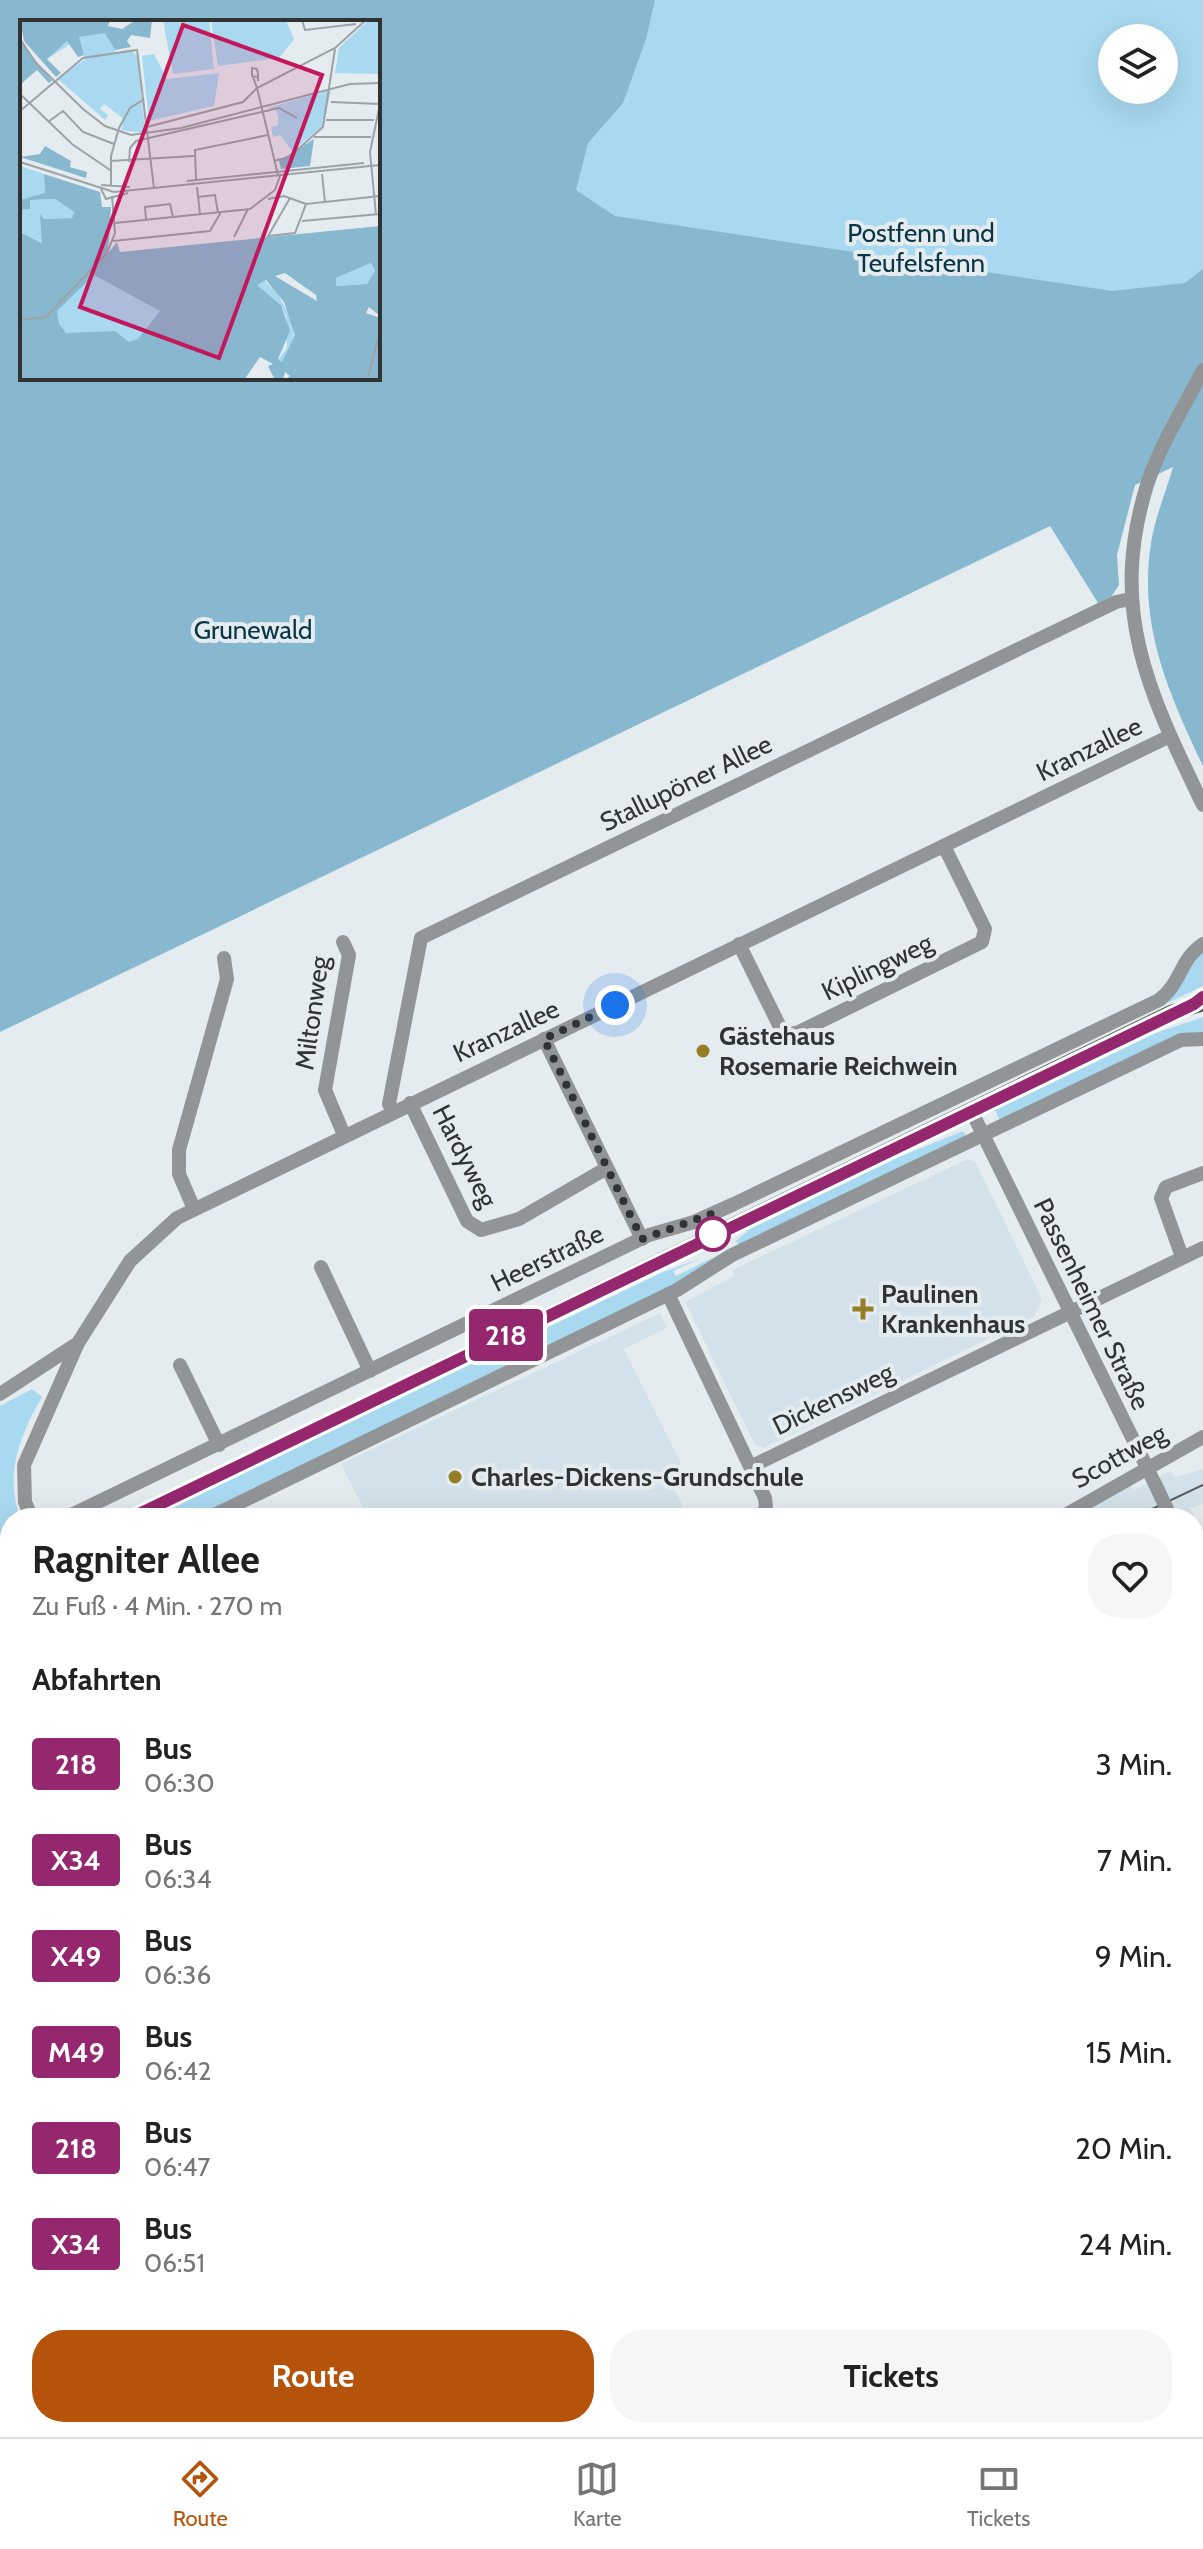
<!DOCTYPE html>
<html lang="de">
<meta charset="utf-8">
<style>
:root{--surface:#fff;--page:#f6f6f6;--text:#222;--muted:#767676;--line:#e0e0e0;--accent:#b45309}
body{margin:0;font-family:Cabin,sans-serif;background:var(--page);color:var(--text);height:100vh;display:flex;flex-direction:column;font-size:30px;white-space:nowrap}
*{box-sizing:border-box;margin:0}
p{font-size:26px;color:var(--muted)}
.icon{flex:none;width:44px;height:44px;fill:none;stroke:currentColor;stroke-width:2;stroke-linecap:round;stroke-linejoin:round}
.map{position:relative;flex:1;overflow:hidden}
.side{position:absolute;left:0px;top:1508px;width:1204px;height:930px;display:flex;flex-direction:column;background:var(--surface);border-radius:32px 32px 0 0;box-shadow:0 8px 32px #0002}
.side>*{flex:none}
.badge{padding:0 16px;border-radius:6px;font-size:28px;line-height:52px}
.controls{position:absolute;left:1098px;top:24px;display:grid;gap:16px}
.controls a{display:grid;place-items:center;width:80px;height:80px;border-radius:50%;background:var(--surface);box-shadow:0 8px 32px #0002;font-size:40px}
.you{position:absolute;width:40px;height:40px;margin:-20px;border:6px solid #fff;border-radius:50%;background:#1a73e8;box-shadow:0 0 0 12px #1a73e833}
.map>.badge{position:absolute;translate:-50% -50%;box-shadow:0 0 0 4px #fff}
h2{padding:0 32px;font-size:30px;line-height:72px}
.round{display:grid;place-items:center;flex:none;width:84px;height:84px;border-radius:32px;background:var(--page)}
.head{display:flex;align-items:center;justify-content:space-between;height:136px;padding:0 32px}
h1{font-size:38px;font-weight:800;line-height:60px}
.primary-button{display:flex;gap:16px;margin-top:auto;padding:16px 32px}
.primary-button a{flex:1;height:92px;border-radius:32px;background:var(--accent);color:#fff;font-size:32px;font-weight:800;line-height:92px;text-align:center}
.primary-button a+a{background:var(--page);color:var(--text)}
ul{padding:0;list-style:none}
li{display:flex;align-items:center;gap:24px;height:96px;padding:0 32px}
li div{flex:1}
li b{display:block;font-size:30px}
li em{font-style:normal}
li .badge{min-width:88px;font-weight:700;text-align:center}
.tabs{display:flex;justify-content:space-around;align-items:center;height:112px;border-top:2px solid var(--line);background:var(--surface);font-size:22px;color:var(--muted)}
.tabs a{display:grid;justify-items:center;gap:4px}
.tabs .active{color:var(--accent)}
.map>svg:first-child{display:block}
</style>
<div class="map">
<svg width="1203" height="2437" viewBox="0 0 1203 2437">
<rect width="100%" height="100%" fill="#e4ecf0"/>
<path fill="#d3e2ea" d="M968,1159L976,1163L1042,1299L1035,1316L764,1448L755,1445L685,1302L734,1276L732,1270Z
M660,1313L667,1328L624,1349L681,1463L666,1472L689,1518H368L341,1464Z
M1203,1469V1504L1190,1508L1199,1526L1194,1528V1518H1073L1131,1485L1134,1490L1171,1471L1175,1477Z
M10,2262V2407L0,2413V2270Z
M99,2428H137L143,2437H88Z"/>
<path fill="#a9d9f0" fill-rule="evenodd" d="M260,0H1203V338L927,511L378,22H259ZM1112,38H1164V90H1112Z
M1203,950V986L891,1136L1181,982Z
M1203,1017V1034L1001,1122L995,1110L1156,1033Z
M963,1131L967,1138L680,1285L197,1518H151L661,1273L699,1259L673,1271L676,1276L738,1245L736,1241L751,1228L897,1158Z
M32,1389L42,1397C19,1437 5,1473 20,1518H10V1530L0,1535V1406Z
M1194,1617L1203,1626V2001L1199,2002L1194,1997Z
M10,1784V1911L0,1915V1799Z
M0,2038L10,2064V2222L0,2201Z
M1194,2083L1203,2093V2437H954L949,2428H1194Z
M422,2428H930L934,2437H405Z"/>
<path fill="#88b8cf" fill-rule="evenodd" d="M0,0H655L646,39L623,103L588,143L576,190L615,216L1112,291L1185,283L1203,269V766C1169,694 1138,626 1151,543C1155,517 1166,492 1173,467L1135,485L1117,555L1119,585L1111,597L1098,603L1050,526L0,1032ZM22,22H378V378H22Z
M10,1627V1742L0,1761V1632Z"/>
<g fill="none" stroke-linecap="round" stroke-linejoin="round">
<path stroke="#929597" stroke-width="14" d="M1203,370C1184,407 1160,445 1147,485C1108,611 1149,693 1203,805
M343,942L349,955L325,1090L344,1135
M739,944L781,1029L790,1034L799,1032L982,942L985,929L944,846
M544,1039L642,1239
M410,1103L467,1221L481,1230L519,1219L607,1168
M971,1110L1157,1488
M393,1111L389,1104L421,938L1116,602L1131,599
M194,1209L179,1174V1150L227,979L224,958
M1182,1257L1161,1198L1166,1187L1203,1173
M321,1267L370,1371
M668,1294L765,1498L766,1507L761,1518
M180,1365L219,1445
M0,1394L78,1343
M752,1466L1203,1248
M32,1518L25,1502L24,1465L78,1343L130,1261L177,1218L1170,736
M65,1518L649,1235L694,1222L734,1204L1159,1000C1181,984 1180,959 1203,944
M208,1518L677,1290L732,1255L1181,1040L1203,1039
M1060,1518L1203,1437
M0,1549L10,1545
M1194,1563L1203,1579
M0,1617L10,1613
M0,1774L10,1755"/>
<path stroke="#4a5053" stroke-width="16" d="M131,1518L1171,1013L1203,1003
M0,1580L10,1575
M203,2437L211,2428"/>
<path stroke="#575b5d" stroke-width="2" d="M1133,1518L1203,1485
M0,2283L10,2275"/>
<path stroke="#929597" stroke-width="14" d="M1157,1488L1171,1518"/>
</g>
<g fill="none" stroke-linecap="round" stroke-linejoin="round">
<g stroke="#fff" stroke-width="18">
<path id="line" d="M131,1518L1194,1004L1203,997"/>
</g>
<use href="#line" stroke="#95276e" stroke-width="12"/>
<path stroke="#303334" stroke-width="8" stroke-dasharray="0 14.4" d="M615,1005L544,1039L642,1239L714,1213L713,1234"/>
</g>
<g fill="#957e26" stroke="#e4ecf0" stroke-width="3">
<circle cx="703" cy="1051" r="8"/>
<path d="M859 1297h8v8h8v8h-8v8h-8v-8h-8v-8h8z"/>
<circle cx="455" cy="1477" r="8"/>
</g>
<circle fill="#fff" stroke="#95276e" stroke-width="4" cx="713" cy="1234" r="16"/>
<g text-anchor="middle" dominant-baseline="central" stroke-width="8" stroke-linejoin="round" paint-order="stroke">
<g font-size="26" fill="#093545" stroke="#e4ecf0">
<text x="921" y="233">Postfenn und<tspan x="921" dy="30">Teufelsfenn</tspan></text>
<text x="253" y="630">Grunewald</text>
</g>
<g font-size="26" fill="#303334" stroke="#e4ecf0">
<text transform="translate(1089 749) rotate(-26)">Kranzallee</text>
<text transform="translate(686 783) rotate(-26)">Stallupöner Allee</text>
<text transform="translate(877 967) rotate(-26)">Kiplingweg</text>
<text transform="translate(312 1013) rotate(-82)">Miltonweg</text>
<text transform="translate(506 1031) rotate(-25)">Kranzallee</text>
<text transform="translate(465 1156) rotate(63)">Hardyweg</text>
<text transform="translate(547 1258) rotate(-26)">Heerstraße</text>
<text transform="translate(1092 1304) rotate(64)">Passenheimer Straße</text>
<text transform="translate(833 1399) rotate(-26)">Dickensweg</text>
<text transform="translate(1119 1456) rotate(-29)">Scottweg</text>
</g>
<g font-size="26" font-weight="bold" fill="#303334" stroke="#e4ecf0" text-anchor="start">
<text x="719" y="1036">Gästehaus<tspan x="719" dy="30">Rosemarie Reichwein</tspan></text>
<text x="881" y="1294">Paulinen<tspan x="881" dy="30">Krankenhaus</tspan></text>
<text x="471" y="1477">Charles-Dickens-Grundschule</text>
</g>
</g>
<g transform="translate(20 20)">
<rect width="360" height="360" fill="#e4ecf0"/>
<path d="M0,0H82L96,33L112,31L118,37L125,113L101,110L104,99L84,84L80,89L88,95L85,100L38,59L65,39L58,19L27,39ZM143,0H189L194,49L153,54ZM191,0H266L274,19L259,38L198,46ZM349,0H360V54L315,53L319,28ZM134,34L147,59L199,53L194,86L129,101L122,36ZM311,70L303,106L272,131L260,115L253,117L251,107L258,105V97L256,90L247,88ZM0,146L24,154L25,174L0,180ZM35,179L54,192L52,198L24,199L23,223L0,212V190L10,189V180ZM80,242L140,261L150,360L14,304ZM351,243L355,250L347,264L316,266V258ZM244,260L258,274L273,303L274,323L262,342L258,340L267,328L266,296L259,283L237,265Z" fill="#a9d9f0"/>
<path d="M0,0H90L88,6L102,9L116,0H132L130,18L111,15L107,21L111,27L95,30L85,13L59,17L64,35L58,37L47,21L27,39L41,53L36,57L4,21ZM0,21L32,61L29,63L17,50L0,65ZM294,119L290,146L261,149L259,141ZM25,126L51,141L50,147L67,152L66,158L0,137L20,134ZM24,154L80,172L82,187H91L88,233L97,222L100,232L360,206V296L349,287L346,293L360,298V360H265L270,356L265,352L263,360H255L248,346L253,344L240,337L224,360H0V212L22,223L20,194L24,199L52,198L54,192L35,179L10,180V189L0,190V180L25,173ZM351,243L355,250L347,264L316,266V258ZM265,253L296,275L297,281L255,256ZM74,255L140,291L118,319L109,322L95,311L46,313L39,304L37,291ZM246,260L264,282L275,315L262,342L258,339L270,311L261,285L237,265Z" fill="#88b8cf" fill-rule="evenodd"/>
<path fill="none" stroke="#9ca2a5" stroke-width="2" d="M282,0L285,10L336,4M0,19L16,43L63,89L85,106L111,115L161,108L330,64L360,63M237,57L232,56V48L237,49L238,54V61M0,74L52,124L90,150M311,82L360,84M0,91L63,38L117,30L134,168M306,100H354M28,102L43,91L63,112L94,124M127,107L223,82L237,68L233,57M294,117H351M90,141L174,136M254,141L269,137L303,107L315,29M0,142L94,172L360,145M109,142L110,128L116,121L259,88L277,98M302,154L305,182M258,155L237,68L315,28L346,0M176,160L175,130L248,115M167,161L344,143M81,165L110,167M91,166V136L99,108L110,88L123,80M177,167L180,194M81,169L86,179L108,173M178,177L195,175L198,193M270,178L248,216L275,213L286,184M248,179L264,176L286,184L360,176M356,195L350,132L360,84M126,200L125,187L150,184L153,197M282,201L360,194M95,203L230,189L255,170L260,156M214,217L228,189M93,221L190,211L201,192M0,300L26,297L87,233L95,213L92,176M347,360L360,312"/>
<path fill="#c2185b" fill-opacity="0.15" stroke="#c2185b" stroke-width="4" d="M163,5L302,55L199,338L60,287Z"/>
<rect width="360" height="360" fill="none" stroke="#303334" stroke-width="4"/>
</g>
</svg>
<div class="controls">
<a><svg class="icon" aria-label="layers" viewBox="0 0 24 24"><path d="M12 4l9 5-9 5-9-5zM3 14l9 5 9-5"/></svg></a>
</div>
<div class="you" style="left:615px;top:1005px"></div>
<b class="badge" style="left:506px;top:1335px;background:#95276e;color:#fff">218</b>
<section class="side">
<div class="head"><div><h1>Ragniter Allee</h1><p>Zu Fuß · 4 Min. · 270 m</p></div><a class="round"><svg class="icon" aria-label="heart" viewBox="0 0 24 24"><path d="M12 20l-8-8c-3-5 5-10 8-4 3-6 11-1 8 4z"/></svg></a></div>
<h2>Abfahrten</h2>
<ul>
<li><span class="badge" style="background:#95276e;color:#fff">218</span><div><b>Bus</b><p>06:30</p></div><em>3 Min.</em></li>
<li><span class="badge" style="background:#95276e;color:#fff">X34</span><div><b>Bus</b><p>06:34</p></div><em>7 Min.</em></li>
<li><span class="badge" style="background:#95276e;color:#fff">X49</span><div><b>Bus</b><p>06:36</p></div><em>9 Min.</em></li>
<li><span class="badge" style="background:#95276e;color:#fff">M49</span><div><b>Bus</b><p>06:42</p></div><em>15 Min.</em></li>
<li><span class="badge" style="background:#95276e;color:#fff">218</span><div><b>Bus</b><p>06:47</p></div><em>20 Min.</em></li>
<li><span class="badge" style="background:#95276e;color:#fff">X34</span><div><b>Bus</b><p>06:51</p></div><em>24 Min.</em></li>
</ul>
<div class="primary-button"><a>Route</a><a>Tickets</a></div>
</section>
</div>
<nav class="tabs">
<a class="active"><svg class="icon" aria-label="directions" viewBox="0 0 24 24"><path d="M12 3l9 9-9 9-9-9zM9 14v-3h6M13 9l2 2-2 2"/></svg>Route</a>
<a><svg class="icon" aria-label="map" viewBox="0 0 24 24"><path d="M3 6l6-2 6 2 6-2v14l-6 2-6-2-6 2zM9 4v14M15 6v14"/></svg>Karte</a>
<a><svg class="icon" aria-label="tickets" viewBox="0 0 24 24"><path d="M3 7h18v10H3zM15 7v10"/></svg>Tickets</a>
</nav>
